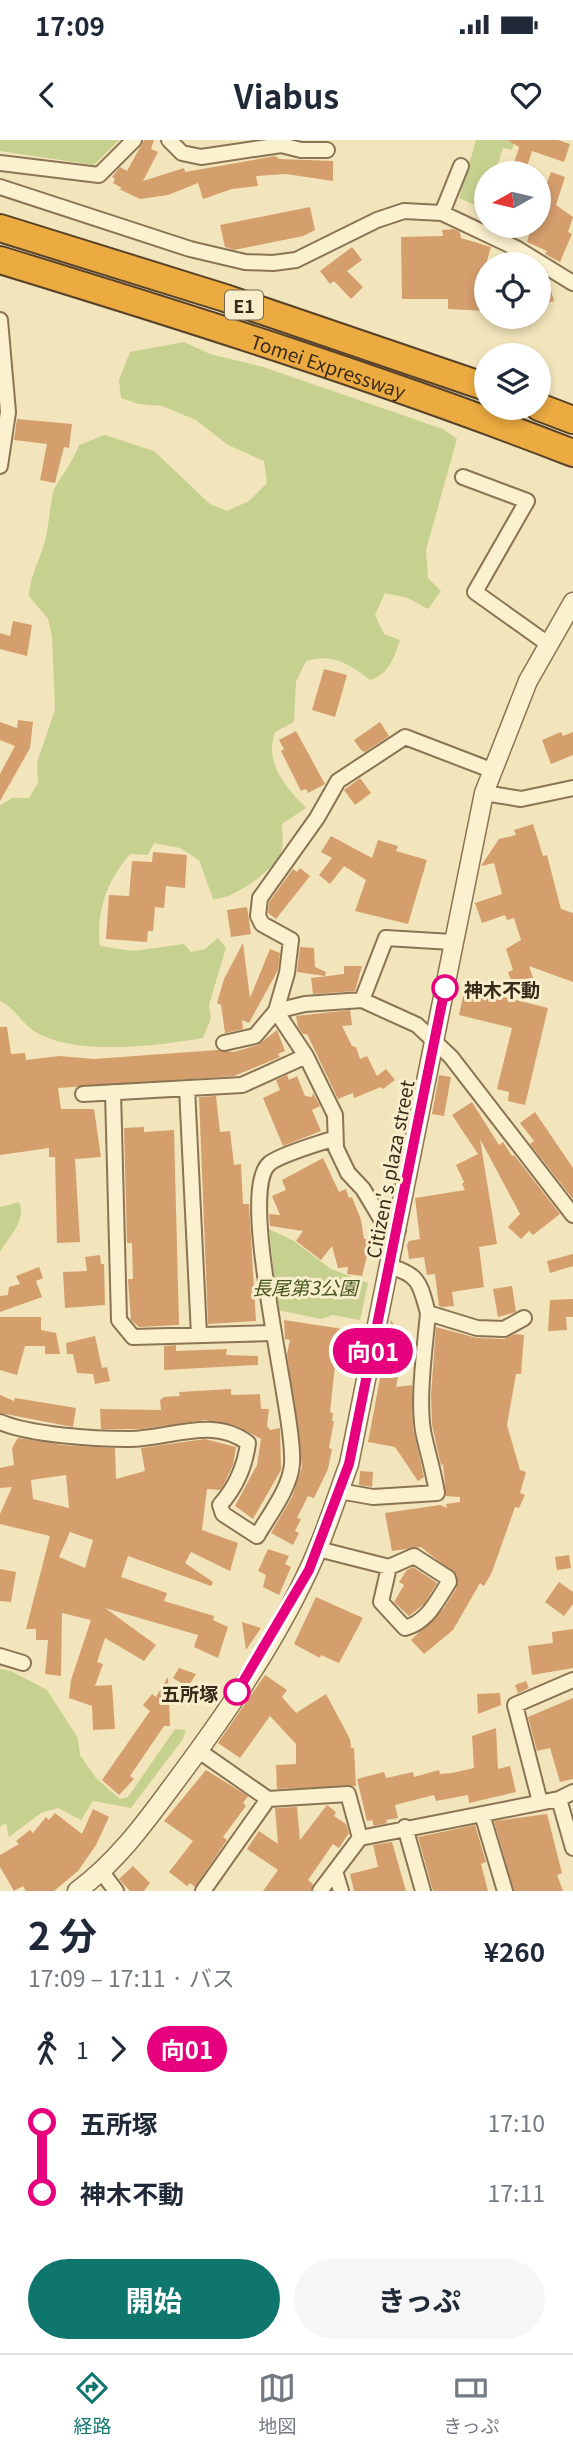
<!DOCTYPE html>
<html lang="ja">
<meta charset="utf-8">
<style>
:root{--surface:#fff;--page:#f6f6f7;--text:#1f2937;--muted:#747a83;--line:#e0e1e3;--accent:#0f766e}
body{margin:0;font-family:Georgia,"Noto Sans JP",serif;background:var(--page);color:var(--text);height:100vh;display:flex;flex-direction:column;font-size:26px;white-space:nowrap}
*{box-sizing:border-box;margin:0}
p{font-size:23px;color:var(--muted)}
.icon{flex:none;width:38px;height:38px;fill:none;stroke:currentColor;stroke-width:2;stroke-linecap:round;stroke-linejoin:round}
.map{position:relative;height:1751px;overflow:hidden}
.drawer{display:flex;flex-direction:column;background:var(--surface);flex:1}
.drawer>*{flex:none}
.badge{padding:0 14px;border-radius:23px;font-size:24px;line-height:46px}
.needle{width:46px;rotate:262deg}
.fabs{position:absolute;left:474px;top:21px;display:grid;gap:14px}
.fabs a{display:grid;place-items:center;width:77px;height:77px;border-radius:50%;background:var(--surface);box-shadow:0 4px 10px #0003;font-size:35px}
.map>.badge{position:absolute;translate:-50% -50%;box-shadow:0 0 0 4px #fff}
.legs{display:flex;align-items:center;gap:10px;height:77px;padding:0 28px;font-size:23px}
.legs p{margin-inline-start:auto}
.overview{display:flex;align-items:center;justify-content:space-between;height:119px;padding:0 28px}
h1{font-size:38px;font-weight:700;line-height:52px}
.cta{display:flex;gap:14px;margin-top:auto;padding:14px 28px}
.cta a{flex:1;height:80px;border-radius:42px;background:var(--accent);color:#fff;font-size:28px;font-weight:700;line-height:80px;text-align:center}
.cta a+a{background:var(--page);color:var(--text)}
ul{padding:0 28px;list-style:none}
li{display:flex;align-items:center;gap:24px;height:70px;font-size:26px}
li i{display:grid;place-items:center;width:10px;height:100%;margin:0 9px;background:currentColor}
li i::after{content:'';width:18px;height:18px;margin:-9px;border:5px solid;border-radius:50%;background:var(--surface)}
li p{margin-inline-start:auto}
li:first-child i{background:linear-gradient(#0000 50%,currentColor 0)}
li:last-child i{background:linear-gradient(currentColor 50%,#0000 0)}
.status{display:flex;justify-content:space-between;align-items:center;height:49px;padding:0 35px;background:var(--surface);direction:ltr}
.status svg{height:19px;fill:currentColor}
header{display:flex;justify-content:space-between;align-items:center;height:91px;padding:0 28px;background:var(--surface);font-size:32px;font-weight:700}
.menu{display:flex;justify-content:space-around;align-items:center;height:98px;border-top:2px solid var(--line);background:var(--surface);font-size:19px;color:var(--muted)}
.menu a{display:grid;justify-items:center;gap:4px}
.menu .selected{color:var(--accent)}
.map>svg:first-child{display:block}
</style>
<div class="status"><b>17:09</b><svg viewBox="0 0 49 12"><path d="M0 12V9h3v3zM5 12V6h3v6zM10 12V3h3v9zM15 12V0h3v12zM26 1h20v11H26zM47 4h2v5h-2z"/></svg></div>
<header><svg class="icon" aria-label="back" viewBox="0 0 24 24"><path d="M15 5l-7 7 7 7"/></svg>Viabus<svg class="icon" aria-label="heart" viewBox="0 0 24 24"><path d="M12 20l-8-8c-3-5 5-10 8-4 3-6 11-1 8 4z"/></svg></header>
<div class="map">
<svg width="573" height="1751" viewBox="0 0 573 1751">
<rect width="100%" height="100%" fill="#f2e5bb"/>
<path fill="#c6d18f" d="M0,0H119L94,25L0,11Z
M476,0H515L512,10L503,8L495,33H486L483,63L477,66L459,58Z
M184,202L210,214L263,227L443,289L457,299L426,410L428,438L441,451L428,469L408,458L385,453L375,475L384,494L400,500C394,518 388,535 370,540C349,524 333,513 306,521L296,542L294,582L275,592C264,624 286,647 306,668L282,684C282,692 284,705 281,712C274,731 232,760 213,759L199,720L180,708L154,703L148,715L130,714C107,741 96,771 100,806L133,811L184,804L191,812L205,809L218,798L226,808L209,865L211,878L203,898C157,906 83,915 41,895C23,887 17,869 0,861V665L12,658H29L38,643L37,622L55,570L52,497L48,479L29,456C30,438 37,425 43,408C49,389 49,371 53,353C55,344 74,321 79,305L105,295L154,311L210,364L227,371L249,361L267,343L264,321L228,305L196,280L162,266L139,264L121,258L119,240L130,212Z
M19,1062C27,1080 9,1097 0,1112V1067Z
M269,1089L294,1101L331,1129L368,1143L360,1180L333,1175L321,1179L278,1170Z
M0,1529L11,1531L47,1550L78,1598L80,1615L96,1638L120,1659L128,1657L175,1589L186,1590L183,1599L131,1668L93,1661L81,1680L58,1668L41,1673L9,1697L6,1683L0,1687Z"/>
<path fill="#d59e6d" fill-rule="evenodd" d="M144,0H154L151,9L158,12L143,41L184,28L185,32L275,16L279,19L333,21V41L286,34L256,36L258,46L232,49L203,59L198,43L168,55L140,59L119,49L122,48L113,43L115,39L112,37L120,27L127,31Z
M507,0H558L570,4L564,22L532,11L525,33H511L519,7Z
M551,32L565,37L556,65L573,77L568,92L572,94L560,122L545,114L547,111L527,102L531,89L539,87V64Z
M310,67L315,90L303,96L234,110L225,107L220,85Z
M453,89L460,92L461,98L491,107L486,124V171L448,169V159H402L401,97L443,96L442,90Z
M352,107L362,120L347,131L363,147L351,159L334,141L330,144L320,131Z
M549,144L554,161L542,164L539,147Z
M17,279L72,284L69,308L64,307L55,343L40,340L47,304L14,300Z
M13,481L32,485L27,516L0,509V493L10,496Z
M324,529L347,535L335,577L312,570Z
M18,580L33,582L30,608L0,661V634L15,606L0,600V582L17,588Z
M380,582L389,596L365,612L361,610L354,600Z
M296,591L325,644L308,653L306,649L301,651L281,611L284,609L279,600Z
M561,592L563,596L573,592V615L551,624L542,600Z
M360,638L371,653L355,665L344,650Z
M533,684L543,716L547,715L561,769L573,773V842L529,826L534,841L514,848L508,832L513,830L506,809L521,800L514,778L507,780L505,775L482,783L475,763L502,754L494,723L481,726L499,699L516,695L514,690Z
M331,696L372,718L378,700L398,706L396,711L427,720L408,784L355,771L366,740L344,726L330,744L319,735L332,718L321,712Z
M153,712L187,715L185,748L166,746L164,768L155,767L153,791H148L147,802L106,799L109,755L129,756L132,721L152,722Z
M300,728L310,736L276,779L268,773L269,762L293,729L297,732Z
M247,767L251,794L231,797L227,770Z
M243,803L250,858L270,809L280,813L278,830L249,883L242,880L243,889L225,893L221,865L217,863L224,839Z
M300,807L314,808L315,827L326,832L325,836L297,832Z
M344,826H362L355,851L313,854L311,838L344,834Z
M465,847L548,868L525,965L508,961L509,952L497,949L512,888L459,875Z
M350,870L352,885L342,886L352,906L356,907L360,919L367,916L377,936L386,929L395,940L383,949L381,947L354,958L353,953L338,959L307,894H303L298,887L296,876Z
M0,887H7L11,914L25,913L26,920L59,916L94,919L217,910L234,912L258,905L277,890L285,911L278,914L280,917L234,936L58,948L61,969H94L101,1017L75,1019L80,1102L57,1103L55,1017H49V1008L0,1015Z
M287,935L289,940L297,936L305,956L312,957L313,953L320,966L312,970L321,991L283,1006L263,958L280,950L276,940Z
M439,935L451,937L444,976L432,974Z
M216,956L220,992L230,991L234,1025L241,1024L243,1064H249L256,1181L208,1184L199,957Z
M472,962L499,1005L503,1002L512,1016L514,1015L560,1074L533,1095L529,1091L521,1099L508,1087L520,1074L480,999L497,1104L479,1107L484,1147L452,1152L454,1166L442,1167L439,1166L435,1134L427,1135L424,1117L409,1119L407,1105L409,1101L420,1099L415,1058L465,1050L462,1044L464,1042L456,1025L478,1014L452,975Z
M535,972L573,1028V1059L530,1004L534,1001L520,983Z
M144,987V992L174,990L179,1185L139,1187L131,1180L128,1139H133L132,1103H127L124,988Z
M323,1018L339,1052L346,1049L349,1058L352,1057L361,1080L364,1099L371,1100L362,1136L347,1134L348,1127L338,1128L332,1106L321,1120L296,1101L303,1091L270,1086L269,1074L280,1075L272,1056L286,1050L282,1040Z
M573,1114V1126L550,1133L547,1121Z
M100,1115L101,1124H104L105,1165L65,1168L63,1132L87,1131L85,1117Z
M39,1127L43,1138L36,1141L42,1157L0,1172V1156L8,1155L9,1147L20,1144L16,1136Z
M512,1146L516,1172L498,1177L493,1149Z
M573,1159V1177H566L567,1190L548,1191L550,1160Z
M0,1177H41V1190L56,1193L60,1214H45V1206H25L17,1235L0,1230Z
M284,1180L343,1189L338,1225H335L330,1272L333,1273L332,1281H334L329,1308L332,1309L328,1329L314,1358L308,1356L297,1378L301,1379L295,1391L299,1393L293,1405L271,1393L292,1357L302,1327L287,1214L290,1200L285,1199Z
M391,1180L405,1202L396,1247L412,1245L413,1288L424,1337L418,1341L395,1307L368,1302Z
M436,1187L477,1198L504,1199L515,1194L524,1195L521,1234H516L507,1285L520,1330L526,1332L520,1353L525,1355L519,1368L515,1367L492,1432L484,1446L480,1443L453,1490L424,1514L411,1500L444,1468L457,1447V1436L421,1407L392,1411L385,1373L440,1365L447,1368L446,1364L460,1362V1357L446,1356L443,1324L441,1325L432,1285L431,1255Z
M95,1196L102,1228L107,1227L110,1241L95,1244L93,1234L77,1233L73,1214H67L66,1203Z
M176,1205V1211L227,1209L226,1215L258,1216V1225L164,1230V1206Z
M231,1249V1255L260,1254L261,1269H269L267,1286L270,1290L280,1288L281,1330L253,1379L235,1366L257,1325L261,1299L237,1286L205,1280L142,1289H101L100,1269L161,1270L160,1260L164,1257L180,1256L179,1252Z
M0,1255L14,1261L15,1258L76,1268L73,1287L0,1273Z
M18,1298L62,1305L115,1308L116,1339L145,1331L141,1308L205,1299L236,1307L233,1325L223,1346L220,1350L207,1349L202,1390L238,1403L230,1431L191,1412L185,1423L213,1442L211,1446L128,1416L121,1437L167,1453L164,1461L214,1476L213,1480L228,1487L218,1518L194,1507L198,1495L105,1468L156,1505L144,1521L105,1498L97,1522L103,1524L95,1546L112,1545L115,1589L93,1590L92,1566L69,1558L71,1540L91,1480L62,1473L61,1536L45,1534L48,1500H36V1489H26L50,1396L0,1384V1374L12,1347L0,1348V1328L14,1325L12,1308ZM66,1335L69,1368L33,1359L31,1340ZM70,1392L93,1400L85,1428L59,1417Z
M360,1331L373,1332L372,1347L359,1345Z
M268,1409L289,1416L285,1424L291,1427L279,1455L263,1447L266,1435L258,1431Z
M569,1415L571,1428L557,1430L555,1417Z
M413,1427L437,1443L424,1464L409,1476L394,1462L404,1445L399,1442L407,1430Z
M0,1429L16,1432L11,1462L0,1461Z
M559,1442L573,1452V1464L564,1476L545,1462Z
M316,1457L363,1478L339,1523L321,1515L320,1518L294,1504Z
M242,1482L261,1488L246,1510Z
M573,1489V1528L532,1535L528,1506L553,1503L552,1492Z
M179,1528L196,1534L188,1547L173,1538Z
M265,1535L287,1550L282,1557L296,1573L326,1554L350,1599L351,1608H354L356,1646L277,1649L276,1625L296,1624V1604L270,1576L240,1618L218,1603Z
M168,1537L170,1586H164L130,1636L134,1639L119,1655L102,1640L150,1571L143,1565L152,1554L156,1557Z
M526,1541L529,1548L518,1553L515,1545Z
M186,1546L199,1553L192,1565L180,1558Z
M500,1553L501,1565L478,1574L477,1554Z
M573,1558V1639L560,1642L550,1608L537,1611L528,1577Z
M496,1588L498,1629L510,1626L516,1652L469,1663L468,1655L436,1661L434,1655L395,1665L398,1678L386,1680L387,1683L374,1686L372,1680L367,1681L357,1639L384,1632L386,1638L413,1632L414,1637L439,1630L440,1634L452,1633L474,1628L472,1596Z
M206,1630L248,1656L243,1663L246,1666L223,1697L227,1700L195,1747L190,1743L187,1746L169,1732L193,1701L164,1681Z
M327,1665L336,1672L334,1676L346,1684L349,1693L339,1708L333,1704L308,1740L313,1744L311,1751H263L278,1730L247,1709L259,1691L278,1704L275,1668L297,1667L300,1700Z
M93,1669L109,1677L96,1705L78,1731L54,1751H26L23,1746L14,1751L0,1727V1715L19,1704L16,1701L30,1690L33,1693L46,1677L49,1680L55,1673L82,1694Z
M547,1674L562,1733L557,1735L563,1751H514L494,1681Z
M475,1685L486,1722L481,1724L488,1751H433L418,1697Z
M392,1702L406,1751H354L350,1734L378,1727L373,1705Z
M133,1726L150,1743L144,1751H130L119,1739Z"/>
<g fill="none" stroke-linecap="round" stroke-linejoin="round">
<g stroke="#8b7453" stroke-width="18">
<path id="minor" d="M169,0L182,13L201,17L281,5L301,10H327
M0,23L99,35L134,0
M0,47L190,109L245,122L273,123L296,120L377,80L404,71L442,73L516,108L573,143
M442,73L461,26
M0,180L8,272L0,326
M463,337L527,361L475,452L548,504
M484,653L521,659L573,648
M362,860L386,798L452,802
M224,903L255,896L276,871L305,864L362,860L417,885L451,917L573,1075
M187,948L199,1195
M113,952L119,1180L133,1197L272,1193
M83,954L242,945L306,916
M398,1090L384,1084L363,1049L348,1033L336,1008L335,975L306,916L276,871L287,833L291,800L262,784L258,776L260,758L317,678L338,641L405,597L491,630
M391,1127C421,1135 420,1146 428,1173L477,1188L504,1189L524,1178
M0,1282C30,1295 94,1299 128,1299C167,1300 212,1275 248,1303C245,1326 236,1347 220,1365L223,1374L257,1396C269,1375 290,1349 292,1324C296,1275 235,1050 270,1023C284,1013 318,1004 335,998
M339,1351L373,1357L437,1353C434,1334 429,1317 425,1300C416,1268 425,1208 428,1173
M318,1409L389,1427L381,1462L405,1488C428,1482 437,1460 449,1442L448,1438L414,1416L389,1427
M0,1516L23,1523
M199,1611L268,1659L348,1654L360,1698
M559,1659L573,1708
M540,1662L515,1565L573,1540
M482,1674L505,1751
M405,1687L423,1751
M101,1731L116,1751
M335,1731L341,1751
M203,1751L268,1659
M320,1751L360,1698L559,1659L573,1652"/>
</g>
<g stroke="#8b7453" stroke-width="21">
<path id="tertiary" d="M77,1751C115,1723 142,1687 170,1649C221,1581 273,1507 309,1429C325,1395 336,1359 349,1324L484,653L528,541L573,462"/>
</g>
<g stroke="#584129" stroke-width="30">
<g id="motorway">
<path d="M0,88L225,158L486,247"/>
<path id="s1" d="M0,120C193,179 385,240 573,313"/>
<path d="M539,267L573,280"/>
</g>
</g>
<use href="#minor" stroke="#fcf1cf" stroke-width="14"/>
<use href="#tertiary" stroke="#fcf1cf" stroke-width="18"/>
<use href="#motorway" stroke="#ecab41" stroke-width="26"/>
</g>
<g fill="none" stroke-linecap="round" stroke-linejoin="round">
<g stroke="#fff" stroke-width="16">
<path id="line-1" d="M237,1552L309,1430L349,1324L445,848"/>
</g>
<use href="#line-1" stroke="#e6007e" stroke-width="10"/>
</g>
<g fill="#fff" stroke="#e6007e" stroke-width="3.5">
<circle cx="445" cy="848" r="12"/>
<circle cx="237" cy="1552" r="12"/>
</g>
<g text-anchor="middle" dominant-baseline="central" stroke-width="6" stroke-linejoin="round" paint-order="stroke">
<rect fill="#f9eecc" stroke="#73664f" stroke-width="2" x="225" y="150.5" width="38" height="29" rx="5"/>
<g font-size="18" font-weight="bold" fill="#392b1a">
<text x="244" y="165">E1</text>
</g>
<g font-size="19" fill="#392b1a" stroke="#f9eecc">
<text stroke="none"><textPath href="#s1" startOffset="345">Tomei Expressway</textPath></text>
<text transform="translate(389 1029) rotate(-79)">Citizen's plaza street</text>
</g>
<g font-size="19" font-weight="bold" fill="#392b1a" stroke="#f9eecc" text-anchor="start">
<text x="464" y="848">神木不動</text>
<text x="218" y="1552" text-anchor="end">五所塚</text>
</g>
<g font-size="19" font-style="italic" fill="#46571e" stroke="#f9eecc">
<text x="305" y="1146">長尾第3公園</text>
</g>
</g>
</svg>
<div class="fabs">
<a><svg class="needle" viewBox="-14 -14 28 28"><path d="M0-13l5 13h-10z" fill="#e53935"/><path d="M0 13l5-13h-10z" fill="#747a83"/></svg></a>
<a><svg class="icon" aria-label="locate" viewBox="0 0 24 24"><circle cx="12" cy="12" r="6"/><path d="M12 2v4M12 18v4M2 12h4M18 12h4"/></svg></a>
<a><svg class="icon" aria-label="layers" viewBox="0 0 24 24"><path d="M12 4l9 5-9 5-9-5zM3 14l9 5 9-5"/></svg></a>
</div>
<b class="badge" style="left:373px;top:1211px;background:#e6007e;color:#fff">向01</b>
</div>
<section class="drawer">
<div class="overview"><div><h1>2 分</h1><p>17:09 – 17:11 · バス</p></div><b>¥260</b></div>
<div class="legs"><svg class="icon" aria-label="walk" viewBox="0 0 24 24"><circle cx="13" cy="4" r="2"/><path d="M13 8l-2 6 4 7M11 14l-3 7M7 12l3-4h3l4 4"/></svg>1<svg class="icon" aria-label="forward" viewBox="0 0 24 24"><path d="M9 5l7 7-7 7"/></svg><b class="badge" style="background:#e6007e;color:#fff">向01</b></div>
<ul>
<li><i style="color:#e6007e"></i><b>五所塚</b><p>17:10</p></li>
<li><i style="color:#e6007e"></i><b>神木不動</b><p>17:11</p></li>
</ul>
<div class="cta"><a>開始</a><a>きっぷ</a></div>
</section>
<nav class="menu">
<a class="selected"><svg class="icon" aria-label="directions" viewBox="0 0 24 24"><path d="M12 3l9 9-9 9-9-9zM9 14v-3h6M13 9l2 2-2 2"/></svg>経路</a>
<a><svg class="icon" aria-label="map" viewBox="0 0 24 24"><path d="M3 6l6-2 6 2 6-2v14l-6 2-6-2-6 2zM9 4v14M15 6v14"/></svg>地図</a>
<a><svg class="icon" aria-label="tickets" viewBox="0 0 24 24"><path d="M3 7h18v10H3zM15 7v10"/></svg>きっぷ</a>
</nav>
